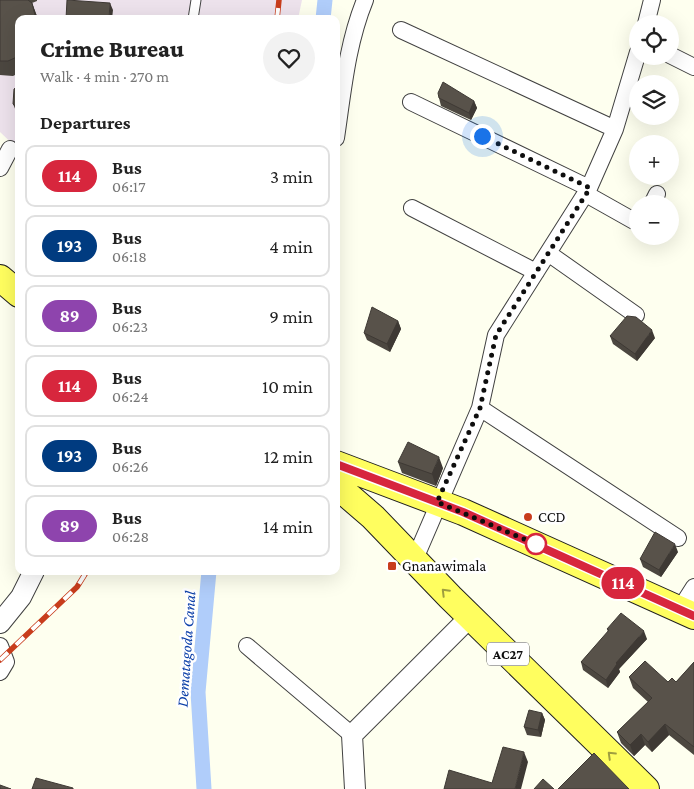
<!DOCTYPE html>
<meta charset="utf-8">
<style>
:root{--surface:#fff;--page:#f2f2f2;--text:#222;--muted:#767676;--line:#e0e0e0}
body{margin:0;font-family:"Crimson Pro",serif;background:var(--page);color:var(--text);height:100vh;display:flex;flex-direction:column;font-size:19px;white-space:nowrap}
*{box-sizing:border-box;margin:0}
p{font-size:16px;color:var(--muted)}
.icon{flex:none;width:28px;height:28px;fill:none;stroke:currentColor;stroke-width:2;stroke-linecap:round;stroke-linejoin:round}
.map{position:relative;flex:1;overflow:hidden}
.drawer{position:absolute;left:15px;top:15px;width:325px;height:560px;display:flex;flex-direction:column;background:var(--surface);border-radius:10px;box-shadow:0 5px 20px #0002}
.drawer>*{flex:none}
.badge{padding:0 10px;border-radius:16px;font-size:18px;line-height:32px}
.tools{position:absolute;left:629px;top:15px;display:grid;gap:10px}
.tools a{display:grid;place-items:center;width:50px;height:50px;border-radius:50%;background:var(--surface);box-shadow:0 5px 20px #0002;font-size:25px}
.you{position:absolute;width:25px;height:25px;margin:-12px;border:4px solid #fff;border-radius:50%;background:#1a73e8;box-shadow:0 0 0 8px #1a73e833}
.map>.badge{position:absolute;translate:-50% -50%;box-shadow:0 0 0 2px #fff}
h2{padding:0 25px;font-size:19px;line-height:45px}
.round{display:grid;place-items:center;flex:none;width:52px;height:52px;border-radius:26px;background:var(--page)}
.head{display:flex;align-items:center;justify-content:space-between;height:85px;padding:0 25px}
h1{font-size:24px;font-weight:800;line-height:38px}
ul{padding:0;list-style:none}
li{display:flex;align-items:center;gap:15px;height:62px;margin:0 10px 8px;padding:0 15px;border:2px solid var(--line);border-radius:10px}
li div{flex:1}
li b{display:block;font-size:19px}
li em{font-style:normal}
li .badge{min-width:55px;font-weight:700;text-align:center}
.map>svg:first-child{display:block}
</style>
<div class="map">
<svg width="694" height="789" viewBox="0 0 694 789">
<rect width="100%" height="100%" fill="#feffef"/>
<path fill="#ede2ec" d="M0,0H302L298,19H19V150L0,132Z"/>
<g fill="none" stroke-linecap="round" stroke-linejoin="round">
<path stroke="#b0cdfa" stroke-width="15" d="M323,19L325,0
M204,789L198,692L209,571"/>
<g stroke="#414141" stroke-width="11">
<path id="service" d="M193,19L196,0"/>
</g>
<g stroke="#414141" stroke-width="18">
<path id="minor" d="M646,24L652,0
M401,30L615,129
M670,55L694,67
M411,102L589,188
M336,138C343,91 347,44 365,0
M0,168L10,149
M586,194L634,221H638
M652,204L657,194
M412,208L536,272
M548,253L636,315
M480,408L678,538
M414,561L480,408L496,335L589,188L615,129L638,52
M680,609L694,587
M0,646L6,662L0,672
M247,646L352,735"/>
</g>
<g stroke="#414141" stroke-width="22">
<path id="tertiary" d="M0,623L21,597L34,571
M355,789L352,735L470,617"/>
</g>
<g stroke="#1f1f1f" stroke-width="28">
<path id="primary" d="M0,278L19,294
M336,464L463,512L694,616
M336,485L373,517L450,597L646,789"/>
</g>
<use href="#service" stroke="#fff" stroke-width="9"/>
<use href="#minor" stroke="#fff" stroke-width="16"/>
<use href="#tertiary" stroke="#fff" stroke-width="20"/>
<use href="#primary" stroke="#fffe5f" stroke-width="26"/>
<g stroke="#c83d1c" stroke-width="5.5">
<path id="rail" d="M277,19L279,0
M0,660L77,587L87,571"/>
</g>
<use href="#rail" stroke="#fff" stroke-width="4" stroke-dasharray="11" stroke-linecap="butt"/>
</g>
<path fill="#4c4740" d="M0,0H37V1L32,3L38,19H19V73L13,76L0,75Z
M19,85V114L16,111L13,104Z
M439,98L474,101L477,108L471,120L441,106Z
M398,321L401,329L390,352L367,340L364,333Z
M610,336L655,338L637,361L613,344Z
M398,462L443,468L436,486L402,473Z
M678,552L661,577L643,567L640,559Z
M607,629L647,639L619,669L620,672L608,688L583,670L581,662L608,632Z
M694,662V755L669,735L652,752L645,745L634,756L621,743L617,732L648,702L633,688L629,677L668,682H676Z
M542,713L545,720L541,737L527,735L524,727Z"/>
<path fill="#3e3934" d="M32,3L38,19H36Z
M110,3L113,10L112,19H109Z
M474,101L477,108L471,120L469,113Z
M398,321L401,329L390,352L387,344Z
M652,330L655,338L637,361L635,354Z
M439,457L443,468L436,486L432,474Z
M675,544L678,552L661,577L659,570Z
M644,631L647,639L619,669L620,672L608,688L606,680L616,663Z
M542,713L545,720L541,737L538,730Z
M665,724L669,735L652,752L648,742Z
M641,734L645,745L634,756L630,745Z
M524,752L528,762L521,789H515Z"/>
<path fill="#58524a" stroke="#3e3934" d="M0,0H28L32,3L36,19H19V56L8,61H0Z
M67,0L110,3L109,19H66Z
M443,82L474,101L469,113L439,98L438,93Z
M19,85V109L13,104L14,89Z
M372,307L398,321L387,344L364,333Z
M627,316L636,317L652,330L635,354L610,336Z
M408,442L439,457L432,474L398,462Z
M655,532L675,544L659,570L640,559Z
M621,613L644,631L616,663L617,664L606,680L581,662L609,630L607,629Z
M645,661L668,682L672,678L676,682L694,662V747L665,724L648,742L641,734L630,745L617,732L652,698L629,677Z
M529,710L542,713L538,730L524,727Z
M503,747L524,752L515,789H444L449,770L492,783Z
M594,753L629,789H558Z
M36,778L73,788V789H32Z
M543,779L554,789H534Z
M0,785L11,789H0Z"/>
<defs><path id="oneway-chevron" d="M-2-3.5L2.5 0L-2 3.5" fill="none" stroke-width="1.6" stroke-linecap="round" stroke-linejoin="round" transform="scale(1.25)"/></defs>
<g stroke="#9f9e3f">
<use href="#oneway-chevron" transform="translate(445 592) rotate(-135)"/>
<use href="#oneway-chevron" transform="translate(611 755) rotate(-136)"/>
</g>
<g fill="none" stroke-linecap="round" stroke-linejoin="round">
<g stroke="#fff" stroke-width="11">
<path id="line" d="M336,464L463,512L694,616"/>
</g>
<use href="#line" stroke="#d7263d" stroke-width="8"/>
<path stroke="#0e0e0e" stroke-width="5" stroke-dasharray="0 9" d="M482,136L590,188L496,335L480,408L437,502L536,544"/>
</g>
<g fill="#c83d1c" stroke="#fff" stroke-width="2">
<circle cx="528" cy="517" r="5"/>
<rect x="387" y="561" width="10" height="10" rx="2.5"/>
</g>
<circle fill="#fff" stroke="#d7263d" stroke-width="2.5" cx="536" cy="544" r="10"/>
<g text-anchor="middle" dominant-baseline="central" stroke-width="5" stroke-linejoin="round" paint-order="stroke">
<rect fill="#fff" stroke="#565656" stroke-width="1" x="487" y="642.5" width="42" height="23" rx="4"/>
<g font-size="14" font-weight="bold" fill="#0e0e0e">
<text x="508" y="654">AC27</text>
</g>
<g font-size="15" fill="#0e0e0e" stroke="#fff" text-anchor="start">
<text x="538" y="517">CCD</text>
<text x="402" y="566">Gnanawimala</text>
</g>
<g font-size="16" font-style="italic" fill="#0e41a9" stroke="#fff">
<text transform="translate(186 649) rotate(-86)">Dematagoda Canal</text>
</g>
</g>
</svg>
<div class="tools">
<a><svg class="icon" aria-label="locate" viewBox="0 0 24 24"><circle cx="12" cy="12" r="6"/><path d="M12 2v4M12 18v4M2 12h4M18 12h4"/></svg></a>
<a><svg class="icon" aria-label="layers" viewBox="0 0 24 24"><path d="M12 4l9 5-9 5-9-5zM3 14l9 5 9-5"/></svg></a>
<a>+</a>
<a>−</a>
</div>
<div class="you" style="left:482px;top:136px"></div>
<b class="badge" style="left:623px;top:583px;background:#d7263d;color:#fff">114</b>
<section class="drawer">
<div class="head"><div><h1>Crime Bureau</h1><p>Walk · 4 min · 270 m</p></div><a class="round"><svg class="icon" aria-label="heart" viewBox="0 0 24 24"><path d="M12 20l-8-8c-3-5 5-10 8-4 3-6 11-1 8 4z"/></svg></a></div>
<h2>Departures</h2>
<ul>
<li><span class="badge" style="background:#d7263d;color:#fff">114</span><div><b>Bus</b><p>06:17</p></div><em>3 min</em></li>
<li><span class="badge" style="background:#003b80;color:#fff">193</span><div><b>Bus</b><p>06:18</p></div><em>4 min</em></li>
<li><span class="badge" style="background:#8e44ad;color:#fff">89</span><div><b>Bus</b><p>06:23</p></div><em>9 min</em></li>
<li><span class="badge" style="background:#d7263d;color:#fff">114</span><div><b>Bus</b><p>06:24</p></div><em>10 min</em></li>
<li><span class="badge" style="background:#003b80;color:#fff">193</span><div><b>Bus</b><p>06:26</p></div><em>12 min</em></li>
<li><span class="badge" style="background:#8e44ad;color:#fff">89</span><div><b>Bus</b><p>06:28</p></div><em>14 min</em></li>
</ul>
</section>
</div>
